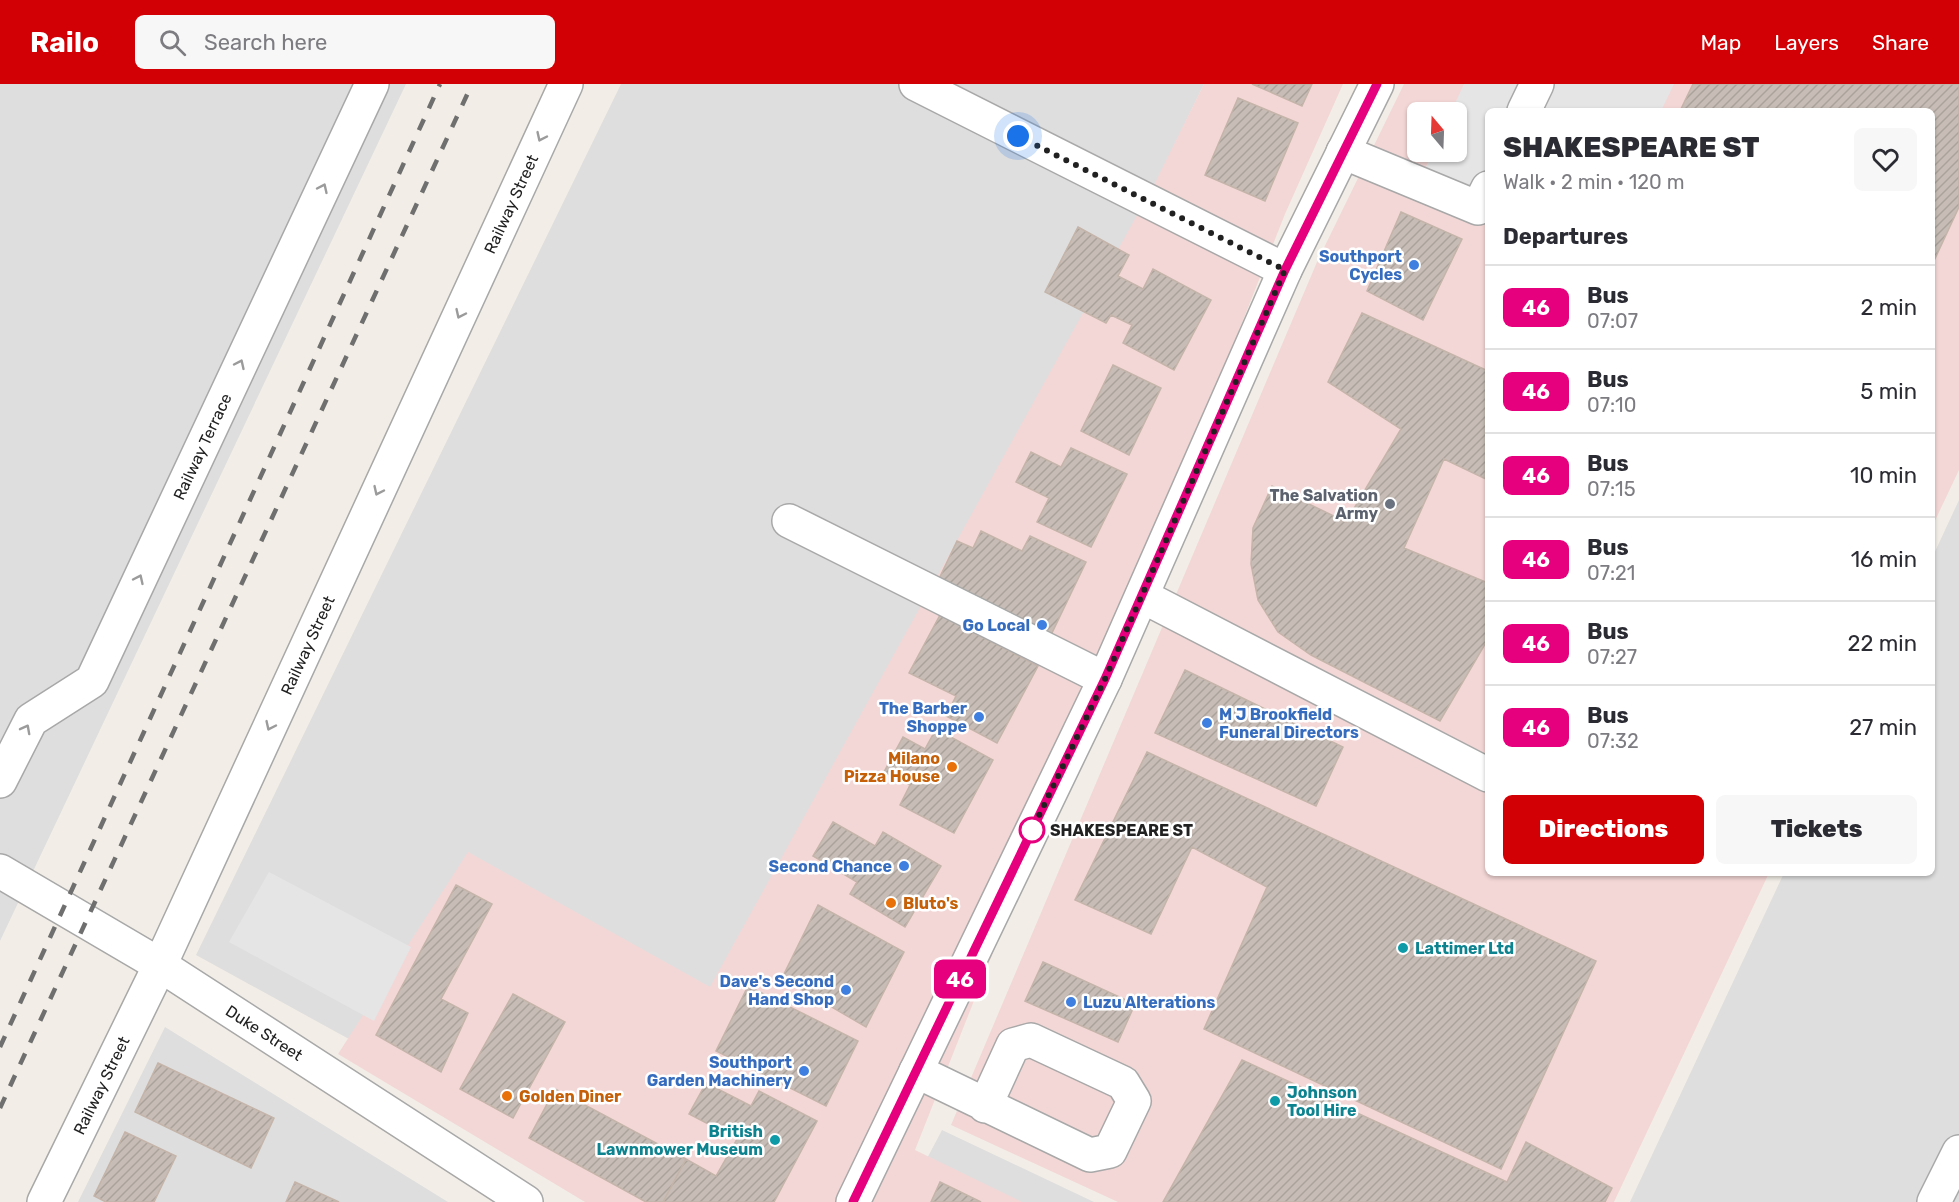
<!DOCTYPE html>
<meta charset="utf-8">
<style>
:root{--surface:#fff;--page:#f7f7f7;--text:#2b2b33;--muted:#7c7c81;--line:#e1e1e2;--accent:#d20005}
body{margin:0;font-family:Rubik,sans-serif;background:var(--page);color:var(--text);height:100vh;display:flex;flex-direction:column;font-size:22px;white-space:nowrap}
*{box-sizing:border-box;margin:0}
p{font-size:20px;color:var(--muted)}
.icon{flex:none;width:33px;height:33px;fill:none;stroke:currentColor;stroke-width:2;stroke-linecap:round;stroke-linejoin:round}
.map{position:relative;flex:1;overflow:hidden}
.sheet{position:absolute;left:1485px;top:24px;width:450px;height:768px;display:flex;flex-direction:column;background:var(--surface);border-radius:9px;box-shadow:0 2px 4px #0004}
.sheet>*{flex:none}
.badge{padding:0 12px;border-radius:9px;font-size:21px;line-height:39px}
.needle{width:39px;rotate:341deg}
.fabs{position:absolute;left:1407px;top:18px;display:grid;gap:12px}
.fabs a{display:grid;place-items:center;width:60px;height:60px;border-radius:9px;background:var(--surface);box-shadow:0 2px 4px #0004;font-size:30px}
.you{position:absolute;width:30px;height:30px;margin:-15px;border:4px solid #fff;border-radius:50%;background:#1a73e8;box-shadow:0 0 0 9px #1a73e833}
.map>.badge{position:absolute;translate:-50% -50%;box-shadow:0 0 0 3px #fff}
h2{padding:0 18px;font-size:22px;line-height:54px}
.round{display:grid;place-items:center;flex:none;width:63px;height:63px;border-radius:9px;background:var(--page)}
.summary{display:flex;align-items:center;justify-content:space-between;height:102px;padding:0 18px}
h1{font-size:28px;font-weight:800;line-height:45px}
.button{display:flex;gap:12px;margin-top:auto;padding:12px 18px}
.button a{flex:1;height:69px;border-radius:9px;background:var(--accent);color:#fff;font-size:24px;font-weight:800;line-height:69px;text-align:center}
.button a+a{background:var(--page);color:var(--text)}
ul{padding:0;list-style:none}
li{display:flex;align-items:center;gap:18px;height:84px;padding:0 18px;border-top:2px solid var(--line)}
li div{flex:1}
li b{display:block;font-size:22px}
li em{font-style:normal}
li .badge{min-width:66px;font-weight:700;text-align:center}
header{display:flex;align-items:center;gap:36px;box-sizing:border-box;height:84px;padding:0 30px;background:var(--accent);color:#fff}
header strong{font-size:28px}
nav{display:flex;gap:33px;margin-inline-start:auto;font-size:21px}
.search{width:420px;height:54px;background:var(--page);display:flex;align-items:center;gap:15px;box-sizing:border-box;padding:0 21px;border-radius:9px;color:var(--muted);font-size:22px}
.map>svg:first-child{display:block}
</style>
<header>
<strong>Railo</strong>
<div class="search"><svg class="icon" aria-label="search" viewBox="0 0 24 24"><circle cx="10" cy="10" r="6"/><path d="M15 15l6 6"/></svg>Search here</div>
<nav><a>Map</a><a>Layers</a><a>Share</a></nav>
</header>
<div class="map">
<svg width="1959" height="1118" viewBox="0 0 1959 1118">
<defs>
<pattern id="building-hatch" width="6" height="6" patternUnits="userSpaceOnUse" patternTransform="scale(1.5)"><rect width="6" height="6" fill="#c7bdb6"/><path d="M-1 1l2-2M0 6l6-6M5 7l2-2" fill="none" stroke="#aba29c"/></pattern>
</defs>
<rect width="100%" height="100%" fill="#f2eee7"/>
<path fill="#dfdede" d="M0,0H406L0,857Z
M621,0H1204L663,1118L529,1054L196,871Z
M1959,416V1118H1630L1784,789H1932V474Z
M165,943L448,1118H78Z
M942,1046L1094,1118H904Z"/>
<path fill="#f3d7d6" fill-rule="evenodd" d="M1204,0H1343L1285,130L915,1066L1022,1118H585L338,970L468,768L710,903L1156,97Z
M1404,0H1959V386L1932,443V27H1488V789H1769L1614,1118H1118L951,1041L1317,178ZM1418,28H1456V68H1418Z"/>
<path fill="#e5e5e5" d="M1464,0H1674L1661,27H1488V120L1424,87L1433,68H1456V28H1451Z
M269,788L411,863L374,937L229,858Z"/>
<path fill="url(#building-hatch)" stroke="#c4b4a9" stroke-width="1.5" d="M1252,0H1312L1302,22Z
M1693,0H1959V123L1932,181V27H1680Z
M1238,14L1298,39L1265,117L1205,91Z
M1401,128L1462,155L1423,236L1367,207Z
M1078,143L1129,171L1118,192L1143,205L1153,185L1211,216L1174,286L1123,259L1132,241L1111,231L1106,239L1045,208Z
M1362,229L1488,287V396L1444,375L1404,464L1488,499V555L1440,637L1311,571L1278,548L1258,516L1251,480L1253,444L1272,402L1346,438L1401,345L1328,298Z
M1113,281L1161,304L1129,371L1081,347Z
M1071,364L1127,390L1091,463L1037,438L1049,414L1016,398L1031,368L1061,383Z
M981,447L1022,467L1030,452L1086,478L1051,551L938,497L957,457L973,464Z
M940,531L1038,582L997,659L946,632L956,612L909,589Z
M1185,586L1343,663L1316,722L1155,649Z
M936,645L993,676L954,749L900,721L910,701L884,688L903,653L925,665Z
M1147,668L1596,877L1501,1085L1204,945L1267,803L1192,763L1151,850L1075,816Z
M833,738L875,762L883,748L941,782L905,843L850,810L857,798L813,772Z
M456,801L492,820L441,915L468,929L441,988L376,951Z
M818,821L904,868L866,943L782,894Z
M1043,878L1135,920L1118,958L1025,917Z
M748,902L858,957L826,1022L716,967Z
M513,910L565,938L513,1034L460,1005Z
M1242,976L1507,1098L1526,1058L1612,1104L1605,1118H1163Z
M158,979L274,1034L251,1084L135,1028Z
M706,999L751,1022L759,1007L817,1037L774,1118H663L686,1075L716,1092L737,1055L689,1030Z
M555,1005L686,1075L663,1118H646L529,1054Z
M125,1048L176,1072L154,1118H106L94,1112Z
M295,1098L339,1118H286Z
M940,1098L981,1118H931Z"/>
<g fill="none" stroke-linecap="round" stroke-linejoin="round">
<g stroke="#a8a8a8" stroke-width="36">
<g id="minor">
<path d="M916,0L1285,186"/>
<path d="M1524,27L1537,0"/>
<path d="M1343,68L1478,124L1488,104"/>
<path d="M789,437L1105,595"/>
<path d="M1142,512L1488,691"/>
<path id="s1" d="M0,697L31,636L92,597L372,0"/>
<path id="s2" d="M0,787L160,881L526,1118"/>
<path d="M916,987L1090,1071L1110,1067L1134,1017L1123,999L1031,956L1013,961L985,1022"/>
<path id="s3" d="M44,1118L160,881L566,0"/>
<path d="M853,1118L1105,595L1285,186L1377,0"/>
<path d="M1934,1118L1959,1068"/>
</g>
</g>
<use href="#minor" stroke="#fff" stroke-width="33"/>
<path stroke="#6f6f6f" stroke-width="4.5" stroke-dasharray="12 12" stroke-linecap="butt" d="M0,963L440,0
M0,1024L472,0"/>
</g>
<defs><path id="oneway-chevron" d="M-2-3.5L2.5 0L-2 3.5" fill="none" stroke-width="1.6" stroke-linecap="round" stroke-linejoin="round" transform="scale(1.5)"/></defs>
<g stroke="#9b9b9b">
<use href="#oneway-chevron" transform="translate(541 53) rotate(115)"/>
<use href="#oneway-chevron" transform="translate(323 104) rotate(-65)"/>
<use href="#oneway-chevron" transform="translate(460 230) rotate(115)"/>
<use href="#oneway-chevron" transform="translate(240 280) rotate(-65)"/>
<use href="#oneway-chevron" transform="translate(378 407) rotate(115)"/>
<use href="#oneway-chevron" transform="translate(139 495) rotate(-65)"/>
<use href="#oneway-chevron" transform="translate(270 642) rotate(115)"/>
<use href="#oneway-chevron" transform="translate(26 645) rotate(-62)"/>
</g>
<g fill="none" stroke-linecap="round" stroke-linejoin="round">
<g stroke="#fff" stroke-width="14">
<path id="line" d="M853,1118L1105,595L1285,186L1377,0"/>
</g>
<use href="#line" stroke="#e6007e" stroke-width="9"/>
<path stroke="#212121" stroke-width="6" stroke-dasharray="0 10.8" d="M1018,52L1285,186L1105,595L1032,746"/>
</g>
<g fill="#3f7fe0" stroke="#fff" stroke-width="2">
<circle cx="1414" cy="181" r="6"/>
<circle cx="1042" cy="541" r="6"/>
<circle cx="979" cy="633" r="6"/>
<circle cx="1207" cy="639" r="6"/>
<circle cx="904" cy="782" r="6"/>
<circle cx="846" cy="906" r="6"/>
<circle cx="1071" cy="918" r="6"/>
<circle cx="804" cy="987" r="6"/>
</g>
<circle fill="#6b7280" stroke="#fff" stroke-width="2" cx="1390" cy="420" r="6"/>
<g fill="#e8710a" stroke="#fff" stroke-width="2">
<circle cx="952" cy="683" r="6"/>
<circle cx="891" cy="819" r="6"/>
<circle cx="507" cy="1012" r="6"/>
</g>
<circle fill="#fff" stroke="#e6007e" stroke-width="3" cx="1032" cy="746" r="12"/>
<g fill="#0f9aa8" stroke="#fff" stroke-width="2">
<circle cx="1403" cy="864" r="6"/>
<circle cx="1275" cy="1017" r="6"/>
<circle cx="775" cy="1056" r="6"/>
</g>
<g text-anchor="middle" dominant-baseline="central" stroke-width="5" stroke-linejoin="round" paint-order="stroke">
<g font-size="16" fill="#212121" stroke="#fff">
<text stroke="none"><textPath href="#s3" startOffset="1102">Railway Street</textPath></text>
<text stroke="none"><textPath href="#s1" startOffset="400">Railway Terrace</textPath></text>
<text stroke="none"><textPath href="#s3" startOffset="616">Railway Street</textPath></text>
<text stroke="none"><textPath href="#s2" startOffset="310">Duke Street</textPath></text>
<text stroke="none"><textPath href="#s3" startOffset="130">Railway Street</textPath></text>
</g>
<g font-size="16" font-weight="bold" fill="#366cbe" stroke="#fff" text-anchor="end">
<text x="1402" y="172">Southport<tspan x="1402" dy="18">Cycles</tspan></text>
<text x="1030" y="541">Go Local</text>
<text x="967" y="624">The Barber<tspan x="967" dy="18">Shoppe</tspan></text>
<text x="1219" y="630" text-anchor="start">M J Brookfield<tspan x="1219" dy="18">Funeral Directors</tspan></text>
<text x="892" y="782">Second Chance</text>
<text x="834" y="897">Dave's Second<tspan x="834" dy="18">Hand Shop</tspan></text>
<text x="1083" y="918" text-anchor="start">Luzu Alterations</text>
<text x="792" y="978">Southport<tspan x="792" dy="18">Garden Machinery</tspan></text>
</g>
<g font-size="16" font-weight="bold" fill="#5b616d" stroke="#fff" text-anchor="end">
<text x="1378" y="411">The Salvation<tspan x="1378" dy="18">Army</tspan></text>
</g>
<g font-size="16" font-weight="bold" fill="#c56008" stroke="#fff" text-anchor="start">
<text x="940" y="674" text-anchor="end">Milano<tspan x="940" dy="18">Pizza House</tspan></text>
<text x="903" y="819">Bluto's</text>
<text x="519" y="1012">Golden Diner</text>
</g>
<g font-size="16" font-weight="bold" fill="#212121" stroke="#fff" text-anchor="start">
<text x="1050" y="746">SHAKESPEARE ST</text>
</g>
<g font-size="16" font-weight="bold" fill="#0d838f" stroke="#fff" text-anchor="start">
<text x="1415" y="864">Lattimer Ltd</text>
<text x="1287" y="1008">Johnson<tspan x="1287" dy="18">Tool Hire</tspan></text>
<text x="763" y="1047" text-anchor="end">British<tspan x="763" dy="18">Lawnmower Museum</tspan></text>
</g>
</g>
</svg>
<div class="fabs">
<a><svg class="needle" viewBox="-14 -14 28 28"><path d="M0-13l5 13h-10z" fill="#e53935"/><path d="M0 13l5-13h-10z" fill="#7c7c81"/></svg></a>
</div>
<div class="you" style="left:1018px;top:52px"></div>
<b class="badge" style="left:960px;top:895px;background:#e6007e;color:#fff">46</b>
<section class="sheet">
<div class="summary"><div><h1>SHAKESPEARE ST</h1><p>Walk · 2 min · 120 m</p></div><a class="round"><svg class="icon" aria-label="heart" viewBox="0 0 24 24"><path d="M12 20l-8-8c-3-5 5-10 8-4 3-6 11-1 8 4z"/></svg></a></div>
<h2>Departures</h2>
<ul>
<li><span class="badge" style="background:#e6007e;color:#fff">46</span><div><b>Bus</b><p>07:07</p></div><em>2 min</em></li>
<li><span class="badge" style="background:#e6007e;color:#fff">46</span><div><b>Bus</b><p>07:10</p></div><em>5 min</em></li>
<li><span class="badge" style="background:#e6007e;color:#fff">46</span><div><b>Bus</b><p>07:15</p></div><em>10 min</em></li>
<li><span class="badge" style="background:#e6007e;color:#fff">46</span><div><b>Bus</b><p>07:21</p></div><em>16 min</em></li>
<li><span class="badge" style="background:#e6007e;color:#fff">46</span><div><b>Bus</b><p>07:27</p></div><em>22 min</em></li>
<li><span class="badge" style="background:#e6007e;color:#fff">46</span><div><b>Bus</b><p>07:32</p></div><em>27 min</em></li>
</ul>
<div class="button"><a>Directions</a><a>Tickets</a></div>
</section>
</div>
